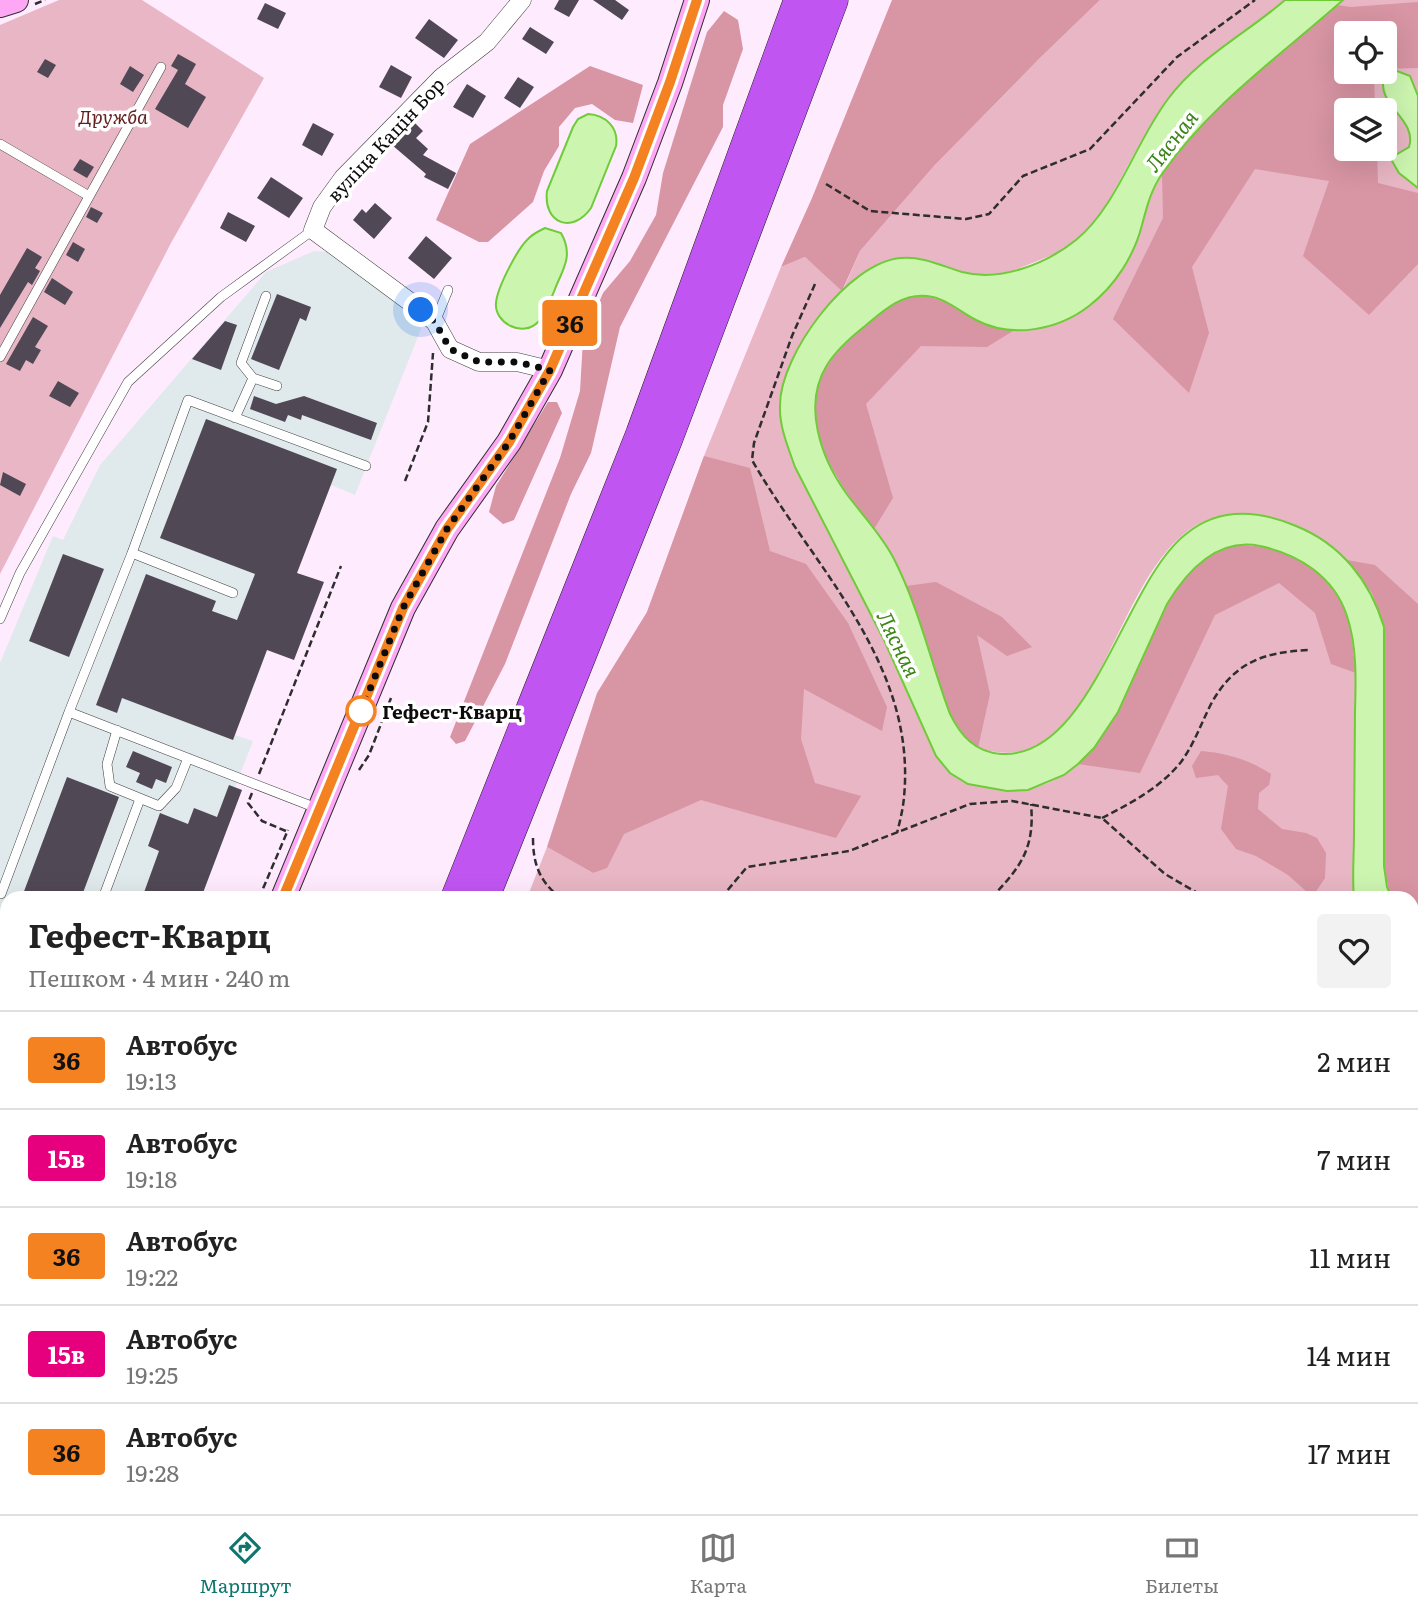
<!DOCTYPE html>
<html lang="ru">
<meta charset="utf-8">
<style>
:root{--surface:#fff;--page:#f2f2f2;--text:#222;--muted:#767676;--line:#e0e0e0;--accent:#0f766e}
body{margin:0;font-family:Literata,serif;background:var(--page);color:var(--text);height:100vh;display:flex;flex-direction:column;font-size:26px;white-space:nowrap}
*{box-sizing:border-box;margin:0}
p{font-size:23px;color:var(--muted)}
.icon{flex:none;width:38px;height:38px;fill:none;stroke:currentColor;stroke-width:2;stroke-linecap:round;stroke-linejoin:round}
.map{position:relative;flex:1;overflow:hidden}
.side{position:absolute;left:0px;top:891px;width:1419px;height:625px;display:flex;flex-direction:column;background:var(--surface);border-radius:21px 21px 0 0;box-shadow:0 7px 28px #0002}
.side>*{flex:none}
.badge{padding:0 14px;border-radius:5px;font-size:24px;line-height:46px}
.fabs{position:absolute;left:1334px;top:21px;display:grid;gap:14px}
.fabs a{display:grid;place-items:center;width:63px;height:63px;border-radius:7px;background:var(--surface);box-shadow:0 7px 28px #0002;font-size:35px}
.you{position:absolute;width:35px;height:35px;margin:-18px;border:5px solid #fff;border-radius:50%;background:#1a73e8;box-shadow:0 0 0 10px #1a73e833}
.map>.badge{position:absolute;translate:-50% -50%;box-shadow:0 0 0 4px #fff}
.round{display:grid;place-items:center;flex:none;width:74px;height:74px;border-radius:7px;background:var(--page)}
.overview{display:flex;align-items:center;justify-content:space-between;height:119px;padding:0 28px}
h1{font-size:33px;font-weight:700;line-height:52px}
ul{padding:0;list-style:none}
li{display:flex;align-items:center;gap:21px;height:98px;padding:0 28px;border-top:2px solid var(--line)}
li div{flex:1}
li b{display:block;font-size:26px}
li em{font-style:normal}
li .badge{min-width:77px;font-weight:700;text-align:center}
.tab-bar{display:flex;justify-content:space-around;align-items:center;height:98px;border-top:2px solid var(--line);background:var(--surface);font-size:19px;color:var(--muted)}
.tab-bar a{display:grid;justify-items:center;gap:4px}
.tab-bar .selected{color:var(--accent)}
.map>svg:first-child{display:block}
</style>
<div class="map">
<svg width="1418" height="1514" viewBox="0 0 1418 1514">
<rect width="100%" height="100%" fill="#ffebfe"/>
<path fill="#e0e9eb" d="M314,251L327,252L418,319L421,329L355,495L331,485L267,650L235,735L253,741L235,787L242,790L201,898H7V1190L0,1187V663L53,536L63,540L100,465L266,272Z
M0,1260L7,1263V1376L0,1394Z"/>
<path fill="#f4ccee" d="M286,1508H559L561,1514H284Z"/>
<path fill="#e8b6c4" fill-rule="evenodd" d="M59,0H142L264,78L171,243L0,574V25Z
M1100,0H1285L1208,60L1169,97L1140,143L1109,200L1094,222L1077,240L1055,254L1010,272L989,275L965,273L842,291L826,308L799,347L782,386L780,406L782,425L795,467L884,640L936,756L968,784L1007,791L1028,790L1048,783L1064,775L1078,764L1273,548L1356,673L1354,898H527L547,847L593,873L647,612L704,456L781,267L805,257L843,290L860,251L934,166L1040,58Z
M1343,0H1418V935L1412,929V898H1392L1347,560C1316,532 1295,521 1253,517C1243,517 1230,514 1221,516C1110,537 1110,790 978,748L893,557L846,493L823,451L938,298L1001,330H1027L1057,323L1113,283L1123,269L1138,238L1149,198L1163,173L1269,62ZM1346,33H1384V72H1346ZM1346,110H1384V149H1346Z
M1412,978L1418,982V1514H561L559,1509L1412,1508Z"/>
<path fill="#d895a4" d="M892,0H1100L1040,58L934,166L860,251L842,291L805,257L781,267L812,198Z
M1418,2V68L1384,69V33H1346V72H1374L1375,110H1346V149H1377L1378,183L1418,193V264L1369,315L1303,256L1329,181L1255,169L1192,267L1209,333L1189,393L1113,319L1163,218L1162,173L1201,126L1243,84L1337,5L1351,7Z
M724,11L738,20L743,49L723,105V127L620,327L591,453L571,494L505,664L465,741L456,744L450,737L560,458L580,391L583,340L603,293L630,261L656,215L663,173L707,32Z
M590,66L643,85L633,123L615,120L592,104L575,108L559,127V146L544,171L533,202L488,242H479L436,220L470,144Z
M916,296C952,294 974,328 1013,331L987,347L921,346L866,404L893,498L874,529C825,466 778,398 857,333C875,317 892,301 916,296Z
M548,402H557L562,413L514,520L503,524L489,512L496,486Z
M704,456L750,468L770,551L806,564L848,623L887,707L882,731L804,689L801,739L815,783L861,796L836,838L701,800L624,834L607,868L593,873L547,847L597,693L647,612Z
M1237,545C1284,544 1328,568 1346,613C1353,632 1353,654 1356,673L1331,664L1315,613L1279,583L1215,615L1140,773L1078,764C1122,720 1141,659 1167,604C1186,572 1201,555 1237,545Z
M1347,560L1375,565L1418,604V935L1412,929V898H1392L1388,887L1384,866V627L1372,593Z
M936,582L1002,617L1032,647L1007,656L977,635L990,694L978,748L966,739L950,714L906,586Z
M1201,751C1226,753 1250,760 1271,774L1269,785L1259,793L1258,809L1282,829L1306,833L1317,838L1326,853L1325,878L1315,893L1307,892L1288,875L1256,856L1236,849L1221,829L1228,786L1218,775L1196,778L1192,766Z
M1418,1217V1315L1412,1324V1223Z
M908,1509H1137L1131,1514H912Z"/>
<path fill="#ccf5b0" stroke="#6fcb38" stroke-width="2" d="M1285,0H1343C1280,56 1211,104 1162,174C1151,190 1147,206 1142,225C1134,256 1115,286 1089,306C1058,330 1012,339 976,320C960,312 946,298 927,296C902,293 883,311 865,326C851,337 837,349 827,365C802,405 821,458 846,493C862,515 882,535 894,559C919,608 931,663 950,714C961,736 975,752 1001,754C1092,759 1123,583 1186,534C1219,507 1258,510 1296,526C1341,544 1370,581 1384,627V866L1387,887L1392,898H1354C1352,877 1354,855 1354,834C1354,793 1355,752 1355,711C1356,680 1357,646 1347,616C1334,576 1298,554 1260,546C1217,537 1187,571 1167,604L1118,712L1094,748L1078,764L1064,775L1028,790L1007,791L968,784L950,773L936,756L884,640L795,467C788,447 779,426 780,405C780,355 848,262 901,258C922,256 942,266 962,272C1000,282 1046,264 1076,240C1116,208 1136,141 1168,99C1198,58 1247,33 1285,0Z
M1397,71L1410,76L1418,96V188L1399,173L1392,161L1394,156L1409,147C1418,120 1376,105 1384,78Z
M588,114C606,115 619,128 616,146L591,208C572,235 543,223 547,191L573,127L578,119Z
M545,228L561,233C572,252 566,265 557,284C552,296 547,312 538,322C523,338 494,323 496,303C497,288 517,250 527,240C532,234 539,231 545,228Z
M1412,929L1418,935V982L1412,978Z"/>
<path fill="#504854" d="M559,0H579L569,17L554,9Z
M593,0H615L629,10L622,20Z
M265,3L286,13L278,29L257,19Z
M429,19L458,40L444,58L415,38Z
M530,27L554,42L546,54L522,39Z
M178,54L196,64L185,84L206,97L188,128L155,109L178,70L171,66Z
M45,59L56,65L48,78L37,72Z
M391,65L412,77L401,98L379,87Z
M130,66L144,75L133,92L120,84Z
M518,77L534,87L520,108L504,98Z
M467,84L486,96L473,118L453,107Z
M414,122L423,131L416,138L428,149L423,155L456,173L448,189L424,177L426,174L392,145Z
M313,123L334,134L322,156L302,145Z
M80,159L94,167L87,178L73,170Z
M271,177L303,198L289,218L257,198Z
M375,203L392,218L374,239L353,220L362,209L366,213Z
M91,207L103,213L97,223L86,217Z
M228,212L255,226L246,242L220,228Z
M426,236L452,258L434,279L408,258Z
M73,242L85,249L78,262L66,255Z
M27,248L42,257L35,268L40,271L32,285L28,282L0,328V295Z
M52,278L73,292L65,305L44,292Z
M277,294L311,307L306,321L300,318L279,370L251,359Z
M33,317L48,326L35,347L41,350L33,364L26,360L20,371L6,364Z
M225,321L237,325L221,370L192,359Z
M58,381L79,393L70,407L49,396Z
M254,396L276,404L304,396L377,423L371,440L302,415L301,420L288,415L285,422L250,409Z
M206,419L337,469L297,573L324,582L294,660L267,650L233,740L122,698L117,713L96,705L146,574L216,601L212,611L237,620L255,574L160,538Z
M3,472L26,484L20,496L0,485Z
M63,554L104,569L69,657L29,641Z
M133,751L172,767L166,783L156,779L152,789L136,782L140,773L126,767Z
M67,777L119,797L81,898H32L23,894Z
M229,785L242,790L201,898H142L159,851L148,846L160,813L188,824L194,808L217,817Z"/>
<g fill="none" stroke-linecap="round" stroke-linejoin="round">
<g stroke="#3f3f3f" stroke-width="10">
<path id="lane" d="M0,144L89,196
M435,322L448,290
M0,357L161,67
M253,378L277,386
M235,418L253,378L241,363L266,296
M132,553L188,400L366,466
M0,619L20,573L128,382L221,297L313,230
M69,712L132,553L233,593
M117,730L107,764L110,786L159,806L176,788L188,758
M1,894L69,712L319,809
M103,898L140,799
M0,1029L7,1031
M0,1485L7,1488"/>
</g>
<g stroke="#3f3f3f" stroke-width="19">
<path id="street" d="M522,0L487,42L442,77L343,178L322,207L313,230L421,310L435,322L450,349L479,362H517L550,370"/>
</g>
<g stroke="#2e2e2e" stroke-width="26">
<path id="secondary" d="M0,5L16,0
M283,898L403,608L447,529L509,442L550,370L634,178L670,83L697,0
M35,1514L37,1508"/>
</g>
<g stroke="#1d1d1d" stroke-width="33">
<path id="highway" d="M457,898L642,434L800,0
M483,898L666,440L832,0
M209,1514L212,1508
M240,1514L243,1508"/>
</g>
<path stroke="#2e2e2e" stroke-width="2.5" stroke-dasharray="7 3.5" stroke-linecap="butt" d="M35,4L45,0
M826,184L870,211L966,219L989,214L1023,176L1090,149L1177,57L1255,0
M815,284L792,336L754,443L752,460C813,567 917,663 904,797C903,809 900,821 897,833
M405,481L428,422L433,353
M359,770L369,755L391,698
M259,774L341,566
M252,793L248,803L262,821L286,831
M1102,818C1131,803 1160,788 1181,762C1194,744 1201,724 1211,704C1234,662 1264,652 1309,650
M533,838C533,863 539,880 558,896
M259,898L288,830
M545,898H573
M721,898L747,867L849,851L970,804L1012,801L1102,818L1165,874L1206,898
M991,898C1021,867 1035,848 1031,804
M1412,1030L1418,1036
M1412,1493L1418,1489
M1375,1514L1389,1508"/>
<use href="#lane" stroke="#fff" stroke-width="9"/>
<use href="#street" stroke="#fff" stroke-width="18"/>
<use href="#secondary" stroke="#fea7f4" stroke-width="24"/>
<use href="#highway" stroke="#c155f2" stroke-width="32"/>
</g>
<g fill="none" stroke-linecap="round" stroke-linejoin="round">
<g stroke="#fff" stroke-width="16">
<path id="line" d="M283,898L403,608L447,529L509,442L550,370L634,178L670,82L697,0"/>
</g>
<use href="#line" stroke="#f58220" stroke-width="10"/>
<path stroke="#0c0c0c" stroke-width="7" stroke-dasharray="0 12.6" d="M361,711L403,608L447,529L509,442L550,370L517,362H479L450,349L435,322L421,310"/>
</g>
<circle fill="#fff" stroke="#f58220" stroke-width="3.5" cx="361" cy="711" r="14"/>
<g text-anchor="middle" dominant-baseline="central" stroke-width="7" stroke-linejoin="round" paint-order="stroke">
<g font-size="19" font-style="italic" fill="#621f1e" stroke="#fff">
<text x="113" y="116">Дружба</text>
</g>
<g font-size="19" fill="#0c0c0c" stroke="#fff">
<text transform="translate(385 139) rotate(-47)">вуліца Кацін Бор</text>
</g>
<g font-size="19" font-weight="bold" fill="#0c0c0c" stroke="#fff" text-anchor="start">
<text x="382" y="711">Гефест-Кварц</text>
</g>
<g font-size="21" font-style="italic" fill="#3c8616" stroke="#fff">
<text transform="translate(1170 140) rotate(-52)">Лясная</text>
<text transform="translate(900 643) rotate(64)">Лясная</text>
</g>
</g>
</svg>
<div class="fabs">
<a><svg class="icon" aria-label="locate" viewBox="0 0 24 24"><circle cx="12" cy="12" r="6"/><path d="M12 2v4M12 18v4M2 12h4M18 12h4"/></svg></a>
<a><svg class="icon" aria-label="layers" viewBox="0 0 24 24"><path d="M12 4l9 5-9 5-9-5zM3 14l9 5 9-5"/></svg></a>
</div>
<div class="you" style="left:421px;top:310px"></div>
<b class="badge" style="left:570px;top:323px;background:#f58220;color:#111">36</b>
<section class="side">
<div class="overview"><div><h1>Гефест-Кварц</h1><p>Пешком · 4 мин · 240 m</p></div><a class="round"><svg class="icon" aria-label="heart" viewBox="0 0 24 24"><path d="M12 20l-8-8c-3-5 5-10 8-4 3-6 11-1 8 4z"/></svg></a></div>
<ul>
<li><span class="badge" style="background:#f58220;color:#111">36</span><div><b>Автобус</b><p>19:13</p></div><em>2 мин</em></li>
<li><span class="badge" style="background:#e6007e;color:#fff">15в</span><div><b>Автобус</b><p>19:18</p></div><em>7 мин</em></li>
<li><span class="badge" style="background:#f58220;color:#111">36</span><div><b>Автобус</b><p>19:22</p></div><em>11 мин</em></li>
<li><span class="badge" style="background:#e6007e;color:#fff">15в</span><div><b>Автобус</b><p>19:25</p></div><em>14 мин</em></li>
<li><span class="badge" style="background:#f58220;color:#111">36</span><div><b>Автобус</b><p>19:28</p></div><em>17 мин</em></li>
</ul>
</section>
</div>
<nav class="tab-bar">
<a class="selected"><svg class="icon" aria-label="directions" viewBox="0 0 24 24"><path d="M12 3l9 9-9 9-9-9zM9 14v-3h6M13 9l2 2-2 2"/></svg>Маршрут</a>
<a><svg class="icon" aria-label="map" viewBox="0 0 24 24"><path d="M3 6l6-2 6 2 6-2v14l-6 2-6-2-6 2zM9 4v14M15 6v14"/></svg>Карта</a>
<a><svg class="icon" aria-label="tickets" viewBox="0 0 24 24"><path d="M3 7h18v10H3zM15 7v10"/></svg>Билеты</a>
</nav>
